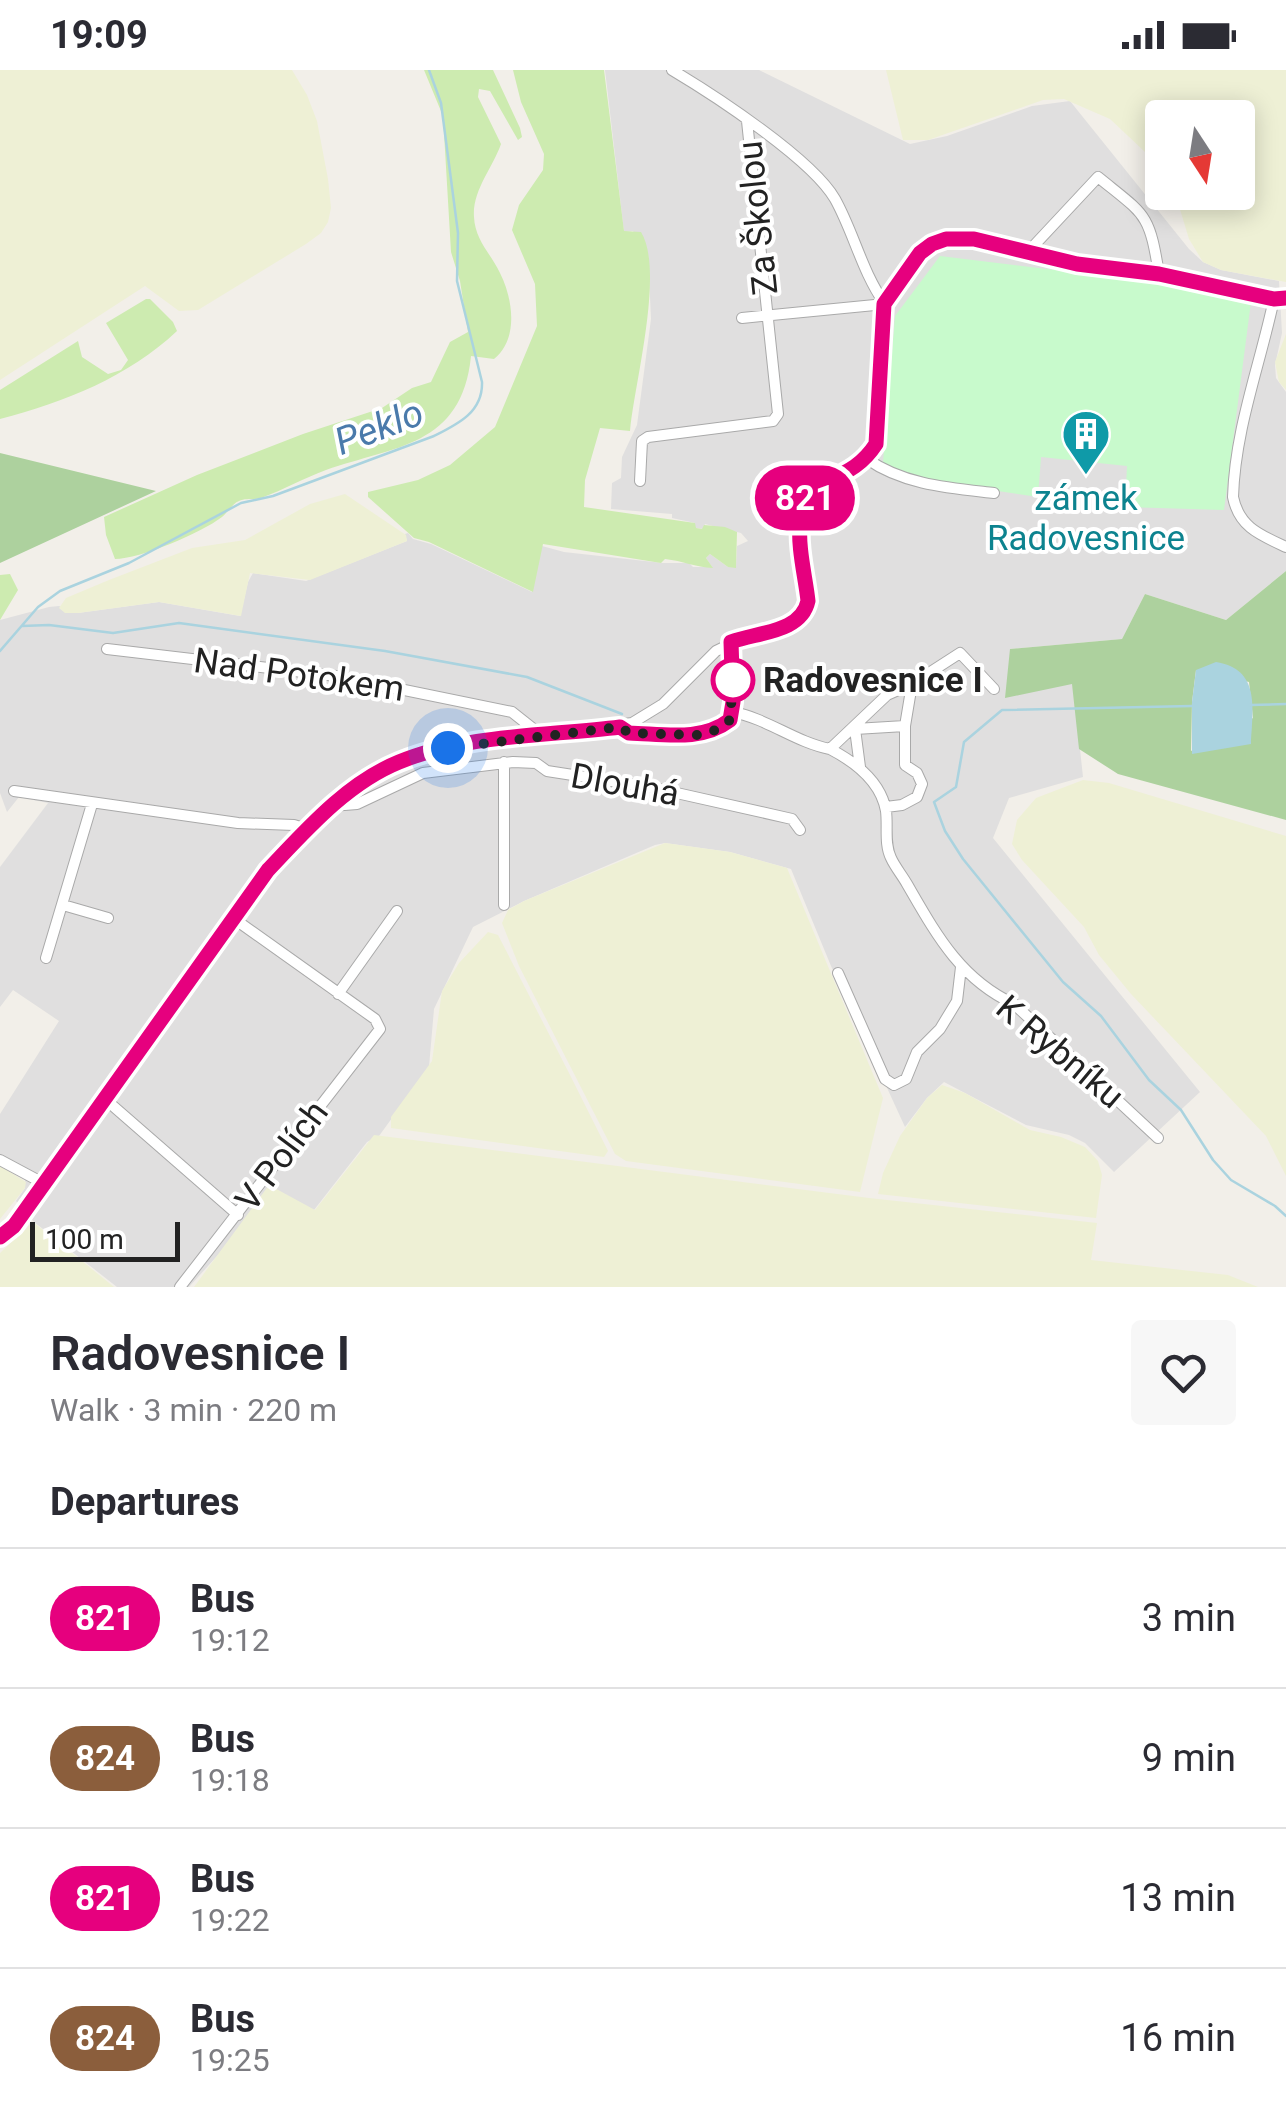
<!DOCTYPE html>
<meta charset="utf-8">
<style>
:root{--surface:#fff;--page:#f7f7f7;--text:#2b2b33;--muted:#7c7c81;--line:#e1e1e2}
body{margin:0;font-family:Roboto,sans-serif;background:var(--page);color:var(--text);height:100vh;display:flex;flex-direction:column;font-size:38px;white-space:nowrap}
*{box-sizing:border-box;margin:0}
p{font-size:32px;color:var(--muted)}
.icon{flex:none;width:55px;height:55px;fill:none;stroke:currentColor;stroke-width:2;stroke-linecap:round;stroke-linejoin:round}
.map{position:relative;height:1217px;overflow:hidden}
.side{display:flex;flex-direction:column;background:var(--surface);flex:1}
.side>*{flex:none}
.badge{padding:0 20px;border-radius:32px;font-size:35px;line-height:65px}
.needle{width:65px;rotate:168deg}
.buttons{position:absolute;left:1145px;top:30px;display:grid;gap:20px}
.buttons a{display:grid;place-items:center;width:110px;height:110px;border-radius:10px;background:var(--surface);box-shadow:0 5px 25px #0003;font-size:50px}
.scale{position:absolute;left:30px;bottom:25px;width:150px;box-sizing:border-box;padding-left:10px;border:5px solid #222;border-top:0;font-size:28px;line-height:35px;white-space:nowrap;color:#222;-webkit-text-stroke:8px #fff;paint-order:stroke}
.you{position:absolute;width:50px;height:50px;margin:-25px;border:8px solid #fff;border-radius:50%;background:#1a73e8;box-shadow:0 0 0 15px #1a73e833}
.map>.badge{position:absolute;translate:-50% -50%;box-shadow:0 0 0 5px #fff}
h2{padding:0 50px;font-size:38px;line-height:90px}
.round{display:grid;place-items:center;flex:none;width:105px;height:105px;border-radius:10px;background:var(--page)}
.head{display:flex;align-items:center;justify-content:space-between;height:170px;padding:0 50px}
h1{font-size:48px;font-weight:600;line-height:75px}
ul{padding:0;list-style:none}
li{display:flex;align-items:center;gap:30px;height:140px;padding:0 50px;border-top:2px solid var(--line)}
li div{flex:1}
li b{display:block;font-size:38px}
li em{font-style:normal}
li .badge{min-width:110px;font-weight:700;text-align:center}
.status{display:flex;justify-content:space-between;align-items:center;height:70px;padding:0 50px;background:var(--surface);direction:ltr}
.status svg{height:28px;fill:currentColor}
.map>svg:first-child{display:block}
</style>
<div class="status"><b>19:09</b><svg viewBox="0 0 49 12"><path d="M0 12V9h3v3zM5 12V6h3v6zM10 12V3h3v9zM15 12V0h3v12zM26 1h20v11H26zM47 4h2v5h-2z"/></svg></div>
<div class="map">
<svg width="1286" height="1217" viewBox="0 0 1286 1217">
<rect width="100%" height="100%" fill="#f2efe9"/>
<path fill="#e0dfdf" d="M605,0H759L910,74L947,66L1032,36L1070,31L1189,179L1203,192L1221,200L1279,211L1282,263L1275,295L1276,308L1286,322V501L1226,550L1145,524L1122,569L1010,579L1073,614L1083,707L1009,728L993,768L1200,1022L1114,1102L1085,1073L1069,1065L1026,1055L944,1012L927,1028L905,1057L831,896L791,799L730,782L665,773L655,775L524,831L473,857L434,939L429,997L379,1066L367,1072L314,1140L217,1186L189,1217H117L34,1152L16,1131L25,1118V1109L0,1095V1044L59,951L13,920L0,937V797L48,733L19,727L7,742L0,723V550L49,537L59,536L78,543L159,532L240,546L248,512L253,503L306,511L407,471L405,464L408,463L413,469L431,474L532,522L542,476L564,482L663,493H689L693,497H712L706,488L710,484L728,497H736L737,476L748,471L741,463L705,454L703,459L695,458V453L672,448V444L611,439L612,413L621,408L622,387L637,355L651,249L648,184L633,161L624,162Z"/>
<path fill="#eef0d5" d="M0,0H292L307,25L317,51L328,109L331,138L328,152L321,163L306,174L198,240L179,241L145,216L0,310Z
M886,0H1286V212L1221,200L1203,192L1189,169L1175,123L1238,122V48H1162V98L1110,49L1064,29L1043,30L928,70H903Z
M1286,264V320L1279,312L1275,292Z
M345,424L406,465L407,471L310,510L250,503L241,546L159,532L78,543H65L59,538L66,528L109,510L192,478L245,470L310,434Z
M1083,710L1109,713L1286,766V1106L1266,1066L1131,924L1099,885L1084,857L1022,790L1012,774L1017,750L1036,728Z
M665,773L730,782L787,798L883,1028L860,1122L626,1091L615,1084L519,896L502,853L508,840L524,831Z
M488,862L498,865L568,1001L608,1081L604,1087L391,1058V1047L432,991L442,921L459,893Z
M942,1015L965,1023L1030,1060L1061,1067L1085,1077L1098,1091L1102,1105L1096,1148L878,1124L883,1103L900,1066L927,1028Z
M374,1065L869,1128L1097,1153L1091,1190L1228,1205L1258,1217H194L269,1115L315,1140Z
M0,1096L26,1112L25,1118L0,1149Z
M33,1152L71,1182L114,1217H0V1183Z"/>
<path fill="#cdebb0" d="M424,0H493L520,58L522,67L518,70L490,21L479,19L478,27L501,74C493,97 472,121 474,147C475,170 491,184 500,203C513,229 519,269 494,289L471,286C462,377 394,376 326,400C304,408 283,420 261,428C254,430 245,428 239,431C233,433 227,443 222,447C201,463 140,489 115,489L106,465L104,447L197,405L303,364L382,338L412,318L431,312L450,272L468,262L460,211L451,182L443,46Z
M513,0H604L624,161L641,162C665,201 634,315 630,361L600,358L585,410L584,437L695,453L696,458L702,459L704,455L725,457L737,462L736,498L728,497L710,484L706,488L713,498C695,497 683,491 665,489L661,493L543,474L533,522L429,472L414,468L368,427V422L418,410L450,395L495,357L537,256L535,214L512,160L519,135L543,100L544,84L521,32Z
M146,229H150L173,252L177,261C128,307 65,332 0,349V320L78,271L82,287L108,304L121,300L128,290L106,253Z
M10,504L18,520L0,550V505Z"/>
<path fill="#add19e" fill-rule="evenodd" d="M0,383L156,421L0,493Z
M1286,501V750L1118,704L1079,679L1072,614L1005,628L1010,579L1122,569L1145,524L1226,550ZM1196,600L1249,612L1253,648L1191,681L1192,632Z"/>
<path fill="#c8facc" d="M940,186L1252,224L1224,440L1125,437L1127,396L1041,387L1038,427L882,404L895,246Z"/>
<path fill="#aad3df" d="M1216,592C1260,599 1253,637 1251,674L1192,684V632L1196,600Z"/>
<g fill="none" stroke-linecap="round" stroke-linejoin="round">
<path stroke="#aad3df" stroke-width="2.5" d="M22,556L49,555L113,563L179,553L385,581L527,607L622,644
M0,581L38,537L60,521L129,493L241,433L273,426L434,366C458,354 483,342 482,312L457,211L458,163L441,33L429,0
M1250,635L1286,634
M1192,636L1002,640L964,672L956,717L934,732L945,761L963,789L1063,912L1101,946L1149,1010L1181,1040L1213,1090L1231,1110L1275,1136L1286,1146"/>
<g stroke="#a9a9a9" stroke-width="12">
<path id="minor" d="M672,0C714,25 812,89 835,129C854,163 862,202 885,234
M1027,183L1098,107C1146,146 1149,142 1159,204
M1274,229C1260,295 1235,359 1233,427C1239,457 1260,465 1286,477
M742,248L885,234
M867,389C904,415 950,418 994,423
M640,411L642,371L648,367L773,351L778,344L747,51
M107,579L336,606L512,642L541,665
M733,642C768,649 795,672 830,679L887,625L912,614L960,583L994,619
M620,657L629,663C664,664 701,672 730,650L733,632L731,572
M855,659L905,656
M855,659L860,697
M830,679C855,692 881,712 886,741C888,756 884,774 891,788C895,797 902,805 907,814C936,864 960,909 1014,934L1158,1068
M14,721L238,753L294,755L307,759
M332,736L357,734L423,703L513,692L536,693L547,701L650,717L792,749L800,760
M886,737L902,735L917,727L922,714L917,703L905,695V656L912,614
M63,835L108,848
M504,835V692
M46,888L92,734
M838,903L885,1009L894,1015L906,1009L917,982L940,959L957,931L961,897
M338,924L397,841
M105,1029L238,1145
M0,1090L43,1113
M0,1167L14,1157L269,800L332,736L366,711L398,692L447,678L632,653L663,634L716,581L747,566L796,552L806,543L809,531C804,492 783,431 828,411C849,401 863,394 876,374L885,234L920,183L932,174L946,169H974L1077,194L1159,204L1274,229L1286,228
M180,1217L380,959L375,949L233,848"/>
</g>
<use href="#minor" stroke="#fff" stroke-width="10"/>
</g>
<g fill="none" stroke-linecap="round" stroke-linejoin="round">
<g stroke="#fff" stroke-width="22">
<path id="line" d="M0,1167L14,1156L268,800C306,760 347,713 399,692C467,664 548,666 620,657L629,663C664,664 701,672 730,650L733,632L731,572C757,562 801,563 808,531C804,492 783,431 828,411C849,401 863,394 876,374L884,234L920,183L932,174L946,169H974L1077,194L1159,204L1274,229L1286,228"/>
</g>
<use href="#line" stroke="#e6007e" stroke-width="15"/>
<path stroke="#222" stroke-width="10" stroke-dasharray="0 18" d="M448,678L620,657L629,663L698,665L712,662L730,650L733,610"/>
</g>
<defs>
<g id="building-pin" transform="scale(2.5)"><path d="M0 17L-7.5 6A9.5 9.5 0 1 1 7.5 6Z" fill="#0f9aa8" stroke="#fff"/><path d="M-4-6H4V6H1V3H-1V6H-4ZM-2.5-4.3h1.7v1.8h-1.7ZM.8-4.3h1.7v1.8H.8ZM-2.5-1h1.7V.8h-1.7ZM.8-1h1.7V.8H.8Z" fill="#fff"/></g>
</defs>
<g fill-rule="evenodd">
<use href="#building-pin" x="1086" y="364"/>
</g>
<circle fill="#fff" stroke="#e6007e" stroke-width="5" cx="733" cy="610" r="20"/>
<g text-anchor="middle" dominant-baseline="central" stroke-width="8" stroke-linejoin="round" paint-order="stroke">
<g font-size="35" fill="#222" stroke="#fff">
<text transform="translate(758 148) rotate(-96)">Za Školou</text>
<text transform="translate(299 605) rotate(8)">Nad Potokem</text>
<text transform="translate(625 715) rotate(10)">Dlouhá</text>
<text transform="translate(1060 982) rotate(40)">K Rybníku</text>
<text transform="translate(282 1086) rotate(-53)">V Polích</text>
</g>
<g font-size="35" fill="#0d838f" stroke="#fff">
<text x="1086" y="428">zámek<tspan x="1086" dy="40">Radovesnice</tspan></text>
</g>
<g font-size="35" font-weight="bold" fill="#222" stroke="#fff" text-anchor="start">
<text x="763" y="610">Radovesnice I</text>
</g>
<g font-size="38" font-style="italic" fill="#4a7aab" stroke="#fff">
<text transform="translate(379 357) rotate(-21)">Peklo</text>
</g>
</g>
</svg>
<div class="buttons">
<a><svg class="needle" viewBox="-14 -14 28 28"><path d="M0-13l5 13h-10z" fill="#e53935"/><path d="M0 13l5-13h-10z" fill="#7c7c81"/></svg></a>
</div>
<div class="scale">100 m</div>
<div class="you" style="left:448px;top:678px"></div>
<b class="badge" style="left:805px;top:428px;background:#e6007e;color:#fff">821</b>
</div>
<section class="side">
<div class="head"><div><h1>Radovesnice I</h1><p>Walk · 3 min · 220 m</p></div><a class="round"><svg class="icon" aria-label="heart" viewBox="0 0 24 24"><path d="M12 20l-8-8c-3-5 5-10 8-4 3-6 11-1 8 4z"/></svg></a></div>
<h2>Departures</h2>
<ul>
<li><span class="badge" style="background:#e6007e;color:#fff">821</span><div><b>Bus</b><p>19:12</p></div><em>3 min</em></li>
<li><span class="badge" style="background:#8b5e3c;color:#fff">824</span><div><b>Bus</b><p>19:18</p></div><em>9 min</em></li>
<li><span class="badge" style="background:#e6007e;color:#fff">821</span><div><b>Bus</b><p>19:22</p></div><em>13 min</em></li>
<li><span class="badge" style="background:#8b5e3c;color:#fff">824</span><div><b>Bus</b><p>19:25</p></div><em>16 min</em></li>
</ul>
</section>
